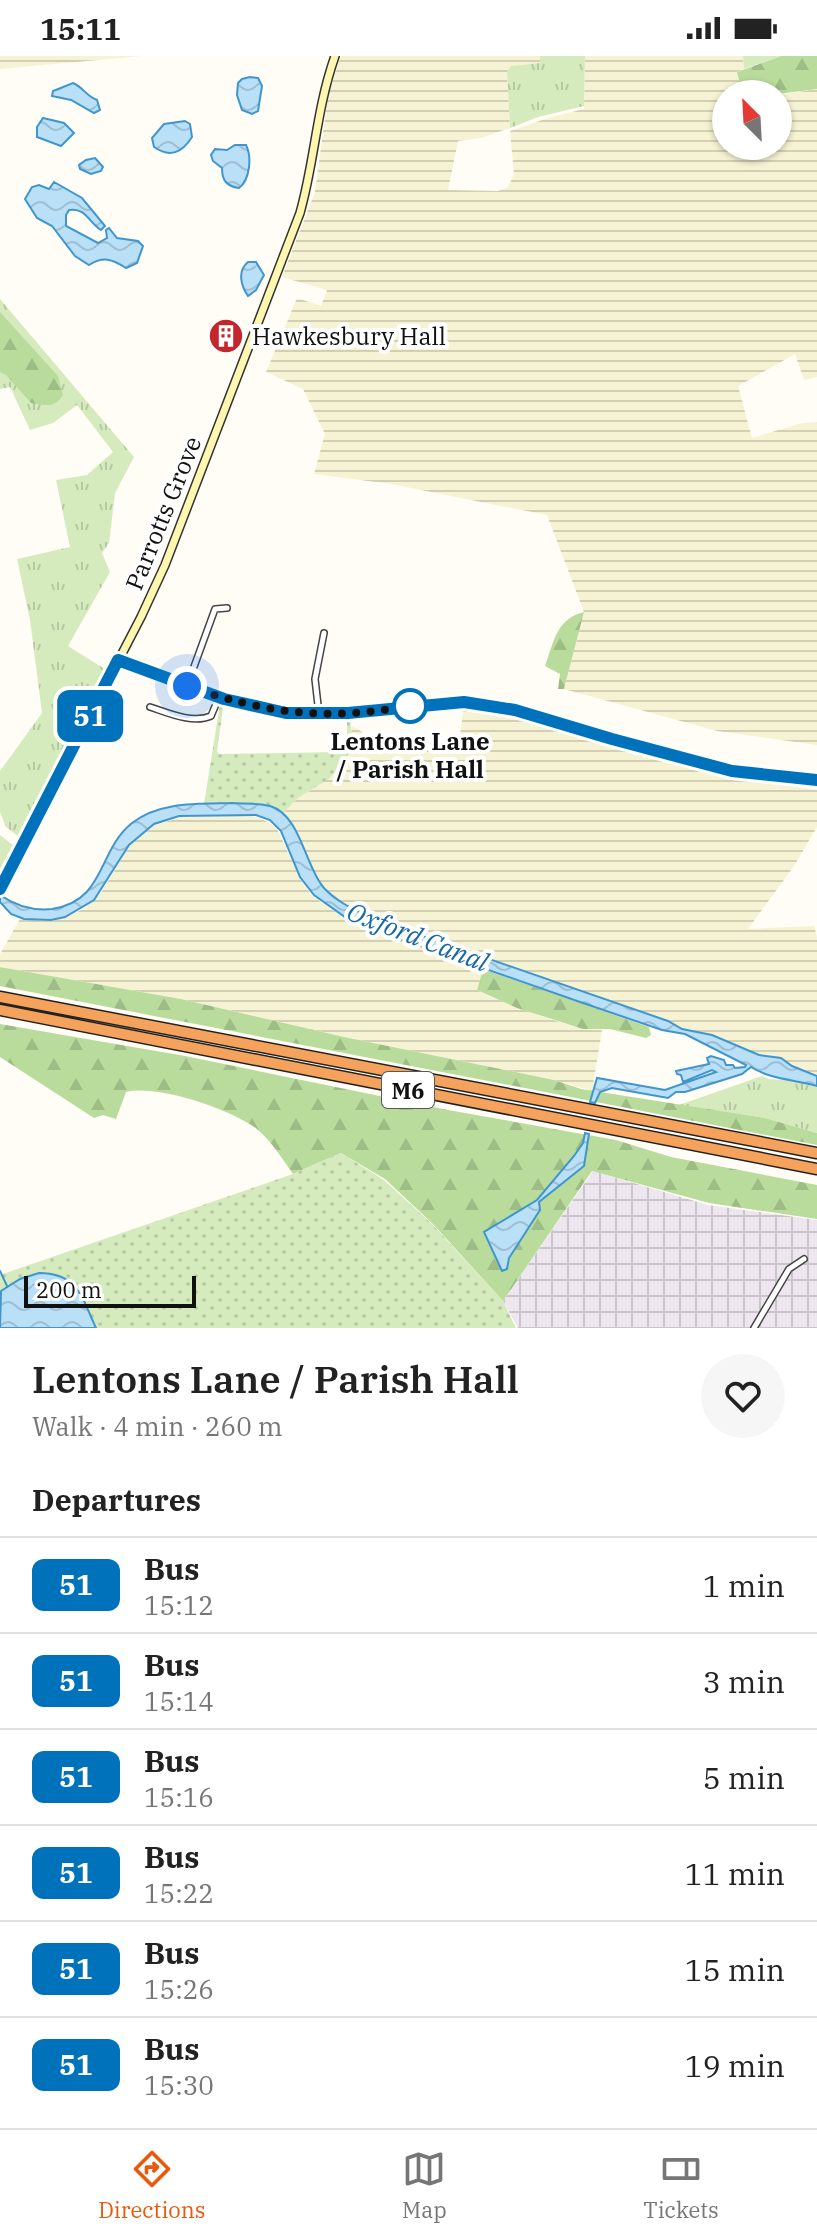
<!DOCTYPE html>
<meta charset="utf-8">
<style>
:root{--surface:#fff;--page:#f6f6f6;--text:#222;--muted:#767676;--line:#e0e0e0;--accent:#ea580c}
body{margin:0;font-family:"IBM Plex Serif",serif;background:var(--page);color:var(--text);height:100vh;display:flex;flex-direction:column;font-size:30px;white-space:nowrap}
*{box-sizing:border-box;margin:0}
p{font-size:26px;color:var(--muted)}
.icon{flex:none;width:44px;height:44px;fill:none;stroke:currentColor;stroke-width:2;stroke-linecap:round;stroke-linejoin:round}
.map{position:relative;height:1272px;overflow:hidden}
.panel{display:flex;flex-direction:column;background:var(--surface);flex:1}
.panel>*{flex:none}
.badge{padding:0 16px;border-radius:12px;font-size:28px;line-height:52px}
.needle{width:52px;rotate:336deg}
.controls{position:absolute;left:712px;top:24px;display:grid;gap:16px}
.controls a{display:grid;place-items:center;width:80px;height:80px;border-radius:50%;background:var(--surface);box-shadow:0 2px 6px #0004;font-size:40px}
.scale{position:absolute;left:24px;bottom:20px;width:172px;box-sizing:border-box;padding-left:8px;border:4px solid #111;border-top:0;font-size:22px;line-height:28px;white-space:nowrap;color:#111;-webkit-text-stroke:6px #fff;paint-order:stroke}
.you{position:absolute;width:40px;height:40px;margin:-20px;border:6px solid #fff;border-radius:50%;background:#1a73e8;box-shadow:0 0 0 12px #1a73e833}
.map>.badge{position:absolute;translate:-50% -50%;box-shadow:0 0 0 4px #fff}
h2{padding:0 32px;font-size:30px;line-height:72px}
.round{display:grid;place-items:center;flex:none;width:84px;height:84px;border-radius:42px;background:var(--page)}
.head{display:flex;align-items:center;justify-content:space-between;height:136px;padding:0 32px}
h1{font-size:38px;font-weight:600;line-height:60px}
ul{padding:0;list-style:none}
li{display:flex;align-items:center;gap:24px;height:96px;padding:0 32px;border-top:2px solid var(--line)}
li div{flex:1}
li b{display:block;font-size:30px}
li em{font-style:normal}
li .badge{min-width:88px;font-weight:700;text-align:center}
.status{display:flex;justify-content:space-between;align-items:center;height:56px;padding:0 40px;background:var(--surface);direction:ltr}
.status svg{height:22px;fill:currentColor}
.menu{display:flex;justify-content:space-around;align-items:center;height:112px;border-top:2px solid var(--line);background:var(--surface);font-size:22px;color:var(--muted)}
.menu a{display:grid;justify-items:center;gap:4px}
.menu .on{color:var(--accent)}
.map>svg:first-child{display:block}
</style>
<div class="status"><b>15:11</b><svg viewBox="0 0 49 12"><path d="M0 12V9h3v3zM5 12V6h3v6zM10 12V3h3v9zM15 12V0h3v12zM26 1h20v11H26zM47 4h2v5h-2z"/></svg></div>
<div class="map">
<svg width="817" height="1272" viewBox="0 0 817 1272">
<defs>
<pattern id="industrial-grid" width="8" height="8" patternUnits="userSpaceOnUse" patternTransform="scale(2)"><rect width="8" height="8" fill="#eee6ef"/><path d="M0 4h8M4 0v8" fill="none" stroke="#cbc4cc"/></pattern>
<pattern id="farmland-rules" width="6" height="5" patternUnits="userSpaceOnUse" patternTransform="scale(2)"><rect width="6" height="5" fill="#f6f3d4"/><path d="M0 2.5h6" fill="none" stroke="#d2cfb5"/></pattern>
<pattern id="grass-tufts" width="24" height="20" patternUnits="userSpaceOnUse" patternTransform="scale(2)"><rect width="24" height="20" fill="#d5ebbd"/><path d="M3 7l-1-3M5 7V3M7 7l1-3M15 17l-1-3M17 17v-4M19 17l1-3" fill="none" stroke="#b6c8a1"/></pattern>
<pattern id="forest-firs" width="22" height="20" patternUnits="userSpaceOnUse" patternTransform="scale(2)"><rect width="22" height="20" fill="#b9dc9c"/><path d="M5 1l3.5 6h-7zM16 11l3.5 6h-7z" fill="#9ebc85"/></pattern>
<pattern id="park-dots" width="8" height="8" patternUnits="userSpaceOnUse" patternTransform="scale(2)"><rect width="8" height="8" fill="#d5ebbd"/><path d="M2 2h.1M6 6h.1" fill="none" stroke="#b6c8a1" stroke-width="1.8" stroke-linecap="round"/></pattern>
<pattern id="water-waves" width="16" height="10" patternUnits="userSpaceOnUse" patternTransform="scale(2)"><rect width="16" height="10" fill="#b9e0f7"/><path d="M0 5q4-4 8 0t8 0" fill="none" stroke="#9ebfd3"/></pattern>
</defs>
<rect width="100%" height="100%" fill="#fffdf5"/>
<path fill="url(#industrial-grid)" d="M593,1115L708,1149L817,1164V1272H518L503,1245Z"/>
<path fill="url(#farmland-rules)" d="M0,0H142L0,13Z
M341,0H540V7L513,10L507,16L510,72L481,82L458,85L448,134L498,135L508,131L514,118L510,75L548,62L584,53L585,0H743L744,13L737,16L742,38H726V90H778V39L817,33V321L804,324L795,298L738,330L752,382L802,367L817,366V689L717,675L564,633L584,556L547,459L391,428L314,418L325,378L303,333L266,316L297,242L321,250L327,234L282,221L315,136L328,40Z
M464,650L564,673L620,691L720,717L817,734V771L794,810L748,873L814,870L817,881V1025L734,994L381,871L325,841L278,762L298,742L321,728L337,715L348,699L352,670L393,694H458Z
M246,759L262,763L276,771L303,828L313,840L330,853L384,878L483,913L477,934L489,940L546,962L583,973L602,974L592,1035L554,1024L344,981L181,943L0,911V898L20,863L51,865L65,862L85,852L101,837L130,789L155,769L179,762Z"/>
<path fill="url(#grass-tufts)" d="M540,0H585L584,50L538,61L510,72L507,16L511,10L540,7Z
M743,0H781L744,13Z
M0,243L134,401L115,437L109,487L102,497L110,516L68,590L108,615L19,781L6,771L0,756V715L42,657L30,564L17,503L70,491L56,424L87,419L113,396L77,349L53,367L30,374L10,331L0,333Z
M0,779L14,790L0,817Z
M762,1020L769,1023L789,1024L817,1031V1077L765,1062L679,1049Z"/>
<path fill="url(#forest-firs)" d="M781,0H817V33L778,38H742L737,16Z
M0,256L58,320L63,339C54,353 45,349 31,347L6,319L0,316Z
M584,556L564,633H558L560,618L545,610C554,586 556,563 584,556Z
M0,911L181,943L344,981L554,1024L581,1033L765,1062L817,1077V1089L0,930Z
M483,913L649,971L651,979L646,982L610,973H583L517,952L477,934Z
M0,968L185,1000L448,1054L616,1084L671,1101L817,1129V1163L709,1147L592,1115L503,1245L433,1168L385,1123L341,1097L293,1118C282,1102 271,1085 257,1073C231,1053 157,1028 126,1036L116,1063L103,1059L94,1062L0,1001Z"/>
<path fill="url(#park-dots)" d="M224,646L217,695L219,698L339,696L347,693V663H350L352,682L348,699L329,723L298,742L278,762L203,754L220,648Z
M341,1097L384,1124L433,1169L503,1245L516,1272H0V1219L293,1118Z"/>
<path fill="url(#water-waves)" stroke="#3f96cf" stroke-width="2" d="M250,21L258,22L262,30L258,55L252,58L242,54L237,39L238,27L242,23Z
M73,27C83,31 86,40 97,44L100,54L94,57L71,44L52,40L53,35Z
M43,62L64,67L74,77L61,90L37,81V71Z
M185,65L190,68L192,81C182,97 170,102 154,91L152,82L164,68Z
M235,89H246C252,101 250,124 239,132C226,130 222,124 222,112L213,105L211,99L215,93L227,94Z
M95,102L103,111L101,115L91,118L80,113L79,109L86,104Z
M54,126L82,142L105,170L101,174C89,167 86,151 69,154L66,159V170L98,187L107,182L106,174L109,172L117,182L138,185L143,190L137,207L126,212C112,203 103,200 89,209L75,200L52,170L37,162L25,143L32,131L39,129L49,133Z
M248,206H256L264,219L256,234L248,240C241,230 237,215 248,206Z
M233,747C245,748 259,747 270,750C301,759 305,811 324,832C337,846 355,854 371,862L668,965L682,973L712,979L759,999L781,1002L792,1010L817,1020V1030C793,1023 772,1024 751,1011L742,1018L685,1036H676L668,1042L612,1032L600,1036L595,1047L590,1046L597,1022L665,1034L716,1016L712,1014L683,1026L681,1019L677,1018L676,1015L709,1008L707,1002L711,1000L724,1004L726,1009H733L735,1012L745,1011L746,1009L685,978L662,974L580,946L386,878L345,861L314,839L300,821L281,775L270,764L256,759L179,760L154,768L129,789L94,844L65,861L51,864L24,863L11,858L0,846V839C16,850 32,855 52,853C106,845 97,795 132,767C160,745 200,748 233,747Z
M585,1077L589,1078L584,1110L539,1146L540,1154L509,1202L507,1213L502,1215L484,1176L537,1144L574,1100L583,1087Z
M39,1217C78,1217 82,1242 96,1272H0L1,1235L20,1223Z"/>
<g fill="none" stroke-linecap="round" stroke-linejoin="round">
<path stroke="#3f96cf" stroke-width="2" d="M0,1215L7,1230"/>
<g stroke="#444" stroke-width="8">
<path id="minor" d="M118,604L224,643L286,657H348L464,646L515,654L612,683L732,715L817,724
M187,630L215,553L227,552
M150,651C168,657 193,668 211,660L219,641
M319,658L315,623L324,577
M754,1272L789,1213L804,1203"/>
</g>
<g stroke="#333" stroke-width="10">
<path id="secondary" d="M0,833L141,561L165,509L300,157C315,104 316,54 335,0"/>
</g>
<g stroke="#222" stroke-width="13">
<path id="motorway" d="M0,941L817,1097
M0,954L817,1113"/>
</g>
<use href="#minor" stroke="#fff" stroke-width="5"/>
<use href="#secondary" stroke="#fff6b0" stroke-width="7"/>
<use href="#motorway" stroke="#f5a25d" stroke-width="10"/>
</g>
<g fill="none" stroke-linecap="round" stroke-linejoin="round">
<g stroke="#fff" stroke-width="18">
<path id="line" d="M0,833L118,604L224,643L286,657H348L464,646L515,654L612,683L732,715L817,724"/>
</g>
<use href="#line" stroke="#0072bc" stroke-width="12"/>
<path stroke="#111" stroke-width="8" stroke-dasharray="0 14.4" d="M187,630C268,658 324,665 410,650"/>
</g>
<defs>
<g id="building-disc" transform="scale(1.8)"><circle r="9.5" fill="#c4262e" stroke="#fff"/><path d="M-4-6H4V6H1V3H-1V6H-4ZM-2.5-4.3h1.7v1.8h-1.7ZM.8-4.3h1.7v1.8H.8ZM-2.5-1h1.7V.8h-1.7ZM.8-1h1.7V.8H.8Z" fill="#fff"/></g>
</defs>
<g fill-rule="evenodd">
<use href="#building-disc" x="226" y="280"/>
</g>
<circle fill="#fff" stroke="#0072bc" stroke-width="4" cx="410" cy="650" r="16"/>
<g text-anchor="middle" dominant-baseline="central" stroke-width="8" stroke-linejoin="round" paint-order="stroke">
<rect fill="#fff" stroke="#585858" stroke-width="2" x="382" y="1016" width="52" height="36" rx="6"/>
<g font-size="22" font-weight="bold" fill="#111">
<text x="408" y="1034">M6</text>
</g>
<g font-size="24" fill="#111" stroke="#fff" text-anchor="start">
<text x="252" y="280">Hawkesbury Hall</text>
</g>
<g font-size="24" fill="#111" stroke="#fff">
<text transform="translate(163 457) rotate(-68)">Parrotts Grove</text>
</g>
<g font-size="24" font-weight="bold" fill="#111" stroke="#fff">
<text x="410" y="685">Lentons Lane<tspan x="410" dy="28">/ Parish Hall</tspan></text>
</g>
<g font-size="26" font-style="italic" fill="#1768a6" stroke="#fff">
<text transform="translate(418 880) rotate(21)">Oxford Canal</text>
</g>
</g>
</svg>
<div class="controls">
<a><svg class="needle" viewBox="-14 -14 28 28"><path d="M0-13l5 13h-10z" fill="#e53935"/><path d="M0 13l5-13h-10z" fill="#767676"/></svg></a>
</div>
<div class="scale">200 m</div>
<div class="you" style="left:187px;top:630px"></div>
<b class="badge" style="left:90px;top:660px;background:#0072bc;color:#fff">51</b>
</div>
<section class="panel">
<div class="head"><div><h1>Lentons Lane / Parish Hall</h1><p>Walk · 4 min · 260 m</p></div><a class="round"><svg class="icon" aria-label="heart" viewBox="0 0 24 24"><path d="M12 20l-8-8c-3-5 5-10 8-4 3-6 11-1 8 4z"/></svg></a></div>
<h2>Departures</h2>
<ul>
<li><span class="badge" style="background:#0072bc;color:#fff">51</span><div><b>Bus</b><p>15:12</p></div><em>1 min</em></li>
<li><span class="badge" style="background:#0072bc;color:#fff">51</span><div><b>Bus</b><p>15:14</p></div><em>3 min</em></li>
<li><span class="badge" style="background:#0072bc;color:#fff">51</span><div><b>Bus</b><p>15:16</p></div><em>5 min</em></li>
<li><span class="badge" style="background:#0072bc;color:#fff">51</span><div><b>Bus</b><p>15:22</p></div><em>11 min</em></li>
<li><span class="badge" style="background:#0072bc;color:#fff">51</span><div><b>Bus</b><p>15:26</p></div><em>15 min</em></li>
<li><span class="badge" style="background:#0072bc;color:#fff">51</span><div><b>Bus</b><p>15:30</p></div><em>19 min</em></li>
</ul>
</section>
<nav class="menu">
<a class="on"><svg class="icon" aria-label="directions" viewBox="0 0 24 24"><path d="M12 3l9 9-9 9-9-9zM9 14v-3h6M13 9l2 2-2 2"/></svg>Directions</a>
<a><svg class="icon" aria-label="map" viewBox="0 0 24 24"><path d="M3 6l6-2 6 2 6-2v14l-6 2-6-2-6 2zM9 4v14M15 6v14"/></svg>Map</a>
<a><svg class="icon" aria-label="tickets" viewBox="0 0 24 24"><path d="M3 7h18v10H3zM15 7v10"/></svg>Tickets</a>
</nav>
